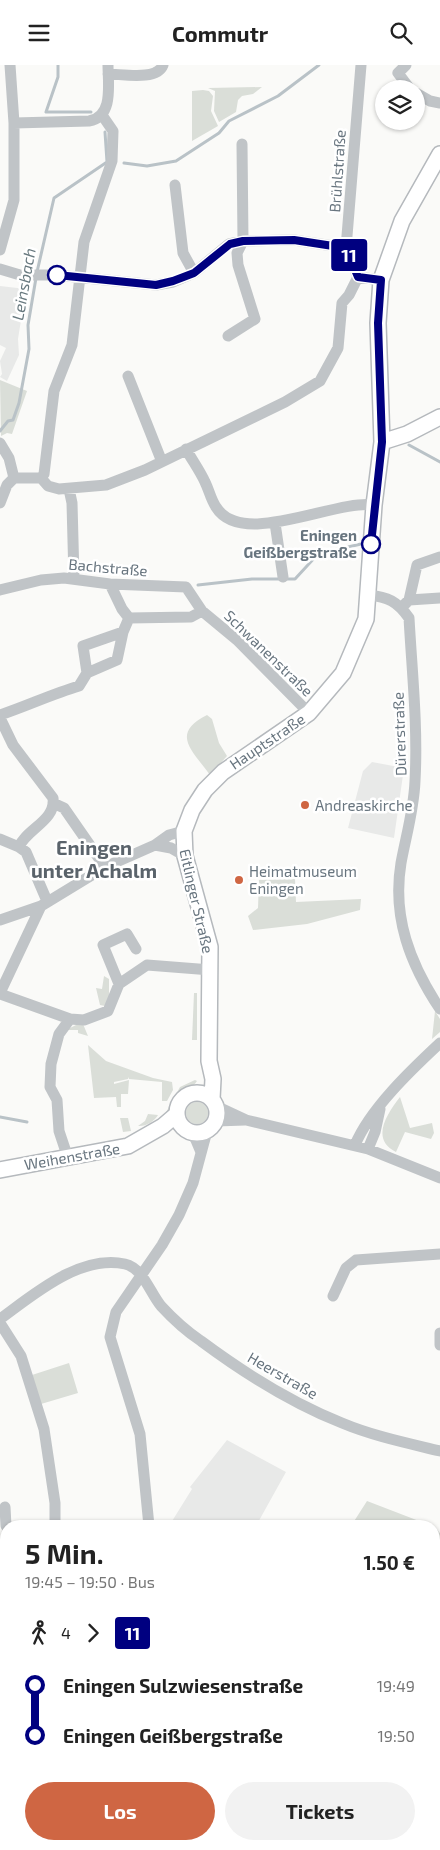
<!DOCTYPE html>
<html lang="de">
<meta charset="utf-8">
<style>
:root{--surface:#fff;--page:#f2f2f2;--text:#222;--muted:#767676;--accent:#cf6643}
body{margin:0;font-family:"Exo 2",sans-serif;background:var(--page);color:var(--text);height:100vh;display:flex;flex-direction:column;font-size:19px;white-space:nowrap}
*{box-sizing:border-box;margin:0}
p{font-size:16px;color:var(--muted)}
.icon{flex:none;width:28px;height:28px;fill:none;stroke:currentColor;stroke-width:2;stroke-linecap:round;stroke-linejoin:round}
.map{position:relative;flex:1;overflow:hidden}
.drawer{position:absolute;left:0px;top:1455px;width:440px;height:330px;display:flex;flex-direction:column;background:var(--surface);border-radius:20px 20px 0 0;box-shadow:0 1px 4px #0004}
.drawer>*{flex:none}
.badge{padding:0 10px;border-radius:4px;font-size:18px;line-height:32px}
.fabs{position:absolute;left:375px;top:15px;display:grid;gap:10px}
.fabs a{display:grid;place-items:center;width:50px;height:50px;border-radius:50%;background:var(--surface);box-shadow:0 1px 4px #0004;font-size:25px}
.map>.badge{position:absolute;translate:-50% -50%;box-shadow:0 0 0 2px #fff}
.legs{display:flex;align-items:center;gap:8px;height:55px;padding:0 25px;font-size:16px}
.legs p{margin-inline-start:auto}
.overview{display:flex;align-items:center;justify-content:space-between;height:85px;padding:0 25px}
h1{font-size:28px;font-weight:700;line-height:38px}
.button{display:flex;gap:10px;margin-top:auto;padding:10px 25px}
.button a{flex:1;height:58px;border-radius:30px;background:var(--accent);color:#fff;font-size:20px;font-weight:700;line-height:58px;text-align:center}
.button a+a{background:var(--page);color:var(--text)}
ul{padding:0 25px;list-style:none}
li{display:flex;align-items:center;gap:18px;height:50px;font-size:19px}
li i{display:grid;place-items:center;width:8px;height:100%;margin:0 6px;background:currentColor}
li i::after{content:'';width:12px;height:12px;margin:-6px;border:4px solid;border-radius:50%;background:var(--surface)}
li p{margin-inline-start:auto}
li:first-child i{background:linear-gradient(#0000 50%,currentColor 0)}
li:last-child i{background:linear-gradient(currentColor 50%,#0000 0)}
header{display:flex;justify-content:space-between;align-items:center;height:65px;padding:0 25px;background:var(--surface);font-size:22px;font-weight:700}
.map>svg:first-child{display:block}
</style>
<header><svg class="icon" aria-label="menu" viewBox="0 0 24 24"><path d="M4 6h16M4 12h16M4 18h16"/></svg>Commutr<svg class="icon" aria-label="search" viewBox="0 0 24 24"><circle cx="10" cy="10" r="6"/><path d="M15 15l6 6"/></svg></header>
<div class="map">
<svg width="440" height="1785" viewBox="0 0 440 1785">
<defs>
<pattern id="garden-dots" width="8" height="8" patternUnits="userSpaceOnUse" patternTransform="scale(1.25)"><rect width="8" height="8" fill="#daded8"/><path d="M2 2h.1M6 6h.1" fill="none" stroke="#b5b9b4" stroke-width="1.8" stroke-linecap="round"/></pattern>
</defs>
<rect width="100%" height="100%" fill="#fafaf8"/>
<path fill="#e8e9e8" d="M0,221L26,224L18,274L19,290L7,316L0,312L2,309L0,296L6,283L0,280Z
M372,697L404,703L394,773L348,763L363,706Z
M227,1375L286,1407L256,1461H169L192,1424L190,1422Z"/>
<path fill="#daded8" d="M262,22L253,29L242,31L238,35L236,47L219,57L214,46L215,26L208,23Z
M203,25L209,26L213,31L211,46L218,61L192,76V26Z
M0,315L27,326L12,369L7,368L1,371Z
M207,650L212,654L219,678L227,691L210,710C192,685 170,669 207,650Z
M295,814L296,837L361,834L360,845L307,859L253,865L248,851L258,843L259,815Z
M104,911L109,914V936L105,941L100,940L96,923L102,924Z
M194,928H197V975H192Z
M435,946L440,954V967L432,974Z
M78,959H83L88,971L78,968V965H66Z
M88,980L106,996L153,1013L172,1017L173,1025L167,1036H162V1017L129,1014V1012L128,1014L114,1017V1019L129,1015L128,1029H121V1042H117L116,1032L94,1033Z
M195,1015L197,1016C192,1024 183,1025 178,1032C172,1039 173,1045 164,1051L180,1022Z
M400,1032L410,1063L432,1058L434,1068L431,1074L405,1067L396,1087C370,1074 387,1049 400,1032Z
M186 1048a11 11 0 1 1 22 0a11 11 0 1 1-22 0Z
M148,1049L158,1050C155,1056 145,1062 138,1061L145,1056Z
M120,1053H128L131,1066L123,1067Z
M69,1298L78,1328L41,1339L32,1310Z
M367,1436L432,1461H351Z
M434,1462L440,1468V1479L434,1484Z
M440,1569V1652L434,1661V1574Z
M434,1718L440,1720V1746L434,1752Z
M376,1779H410L405,1785H371Z"/>
<path fill="url(#garden-dots)" d="M440,1652V1696L434,1705V1661Z"/>
<g fill="none" stroke-linecap="round" stroke-linejoin="round">
<path stroke="#b9c2c7" stroke-width="3" d="M58,0V12L46,47H91
M124,98L147,101L176,96L219,68L229,56L278,31L319,0
M37,207L54,133L107,97L105,67
M0,366L8,356L13,355L19,338L29,284L28,260L36,213
M409,380L440,397
M198,520L252,514H295L318,489L361,479
M0,1052L27,1057"/>
<g stroke="#b5b9bd" stroke-width="18">
<path id="secondary" d="M382,377L407,369L440,352
M177 1048a20 20 0 1 1 40 0a20 20 0 1 1-40 0Z
M212,1034L213,1014L209,996L210,882L185,791L184,766L192,745L205,725L223,707L309,648L343,608L366,554L374,440L382,377L378,258L381,215L402,156L440,89
M0,1105L128,1081L163,1061L177,1049"/>
</g>
<path stroke="#c0c4c7" stroke-width="11" d="M406,0L398,8L410,24
M108,9C122,9 157,16 163,0
M416,28L430,36L440,38
M14,58L89,56C114,52 108,19 108,0
M175,120L183,188L194,208
M0,185L14,135V58L10,0
M0,204L20,210H56L156,220L173,217L194,208L229,179L243,176L294,175L346,183
M358,212L346,183L361,0
M358,212L381,215
M228,271L255,254L238,200L237,188L243,176L242,79
M128,311L162,397
M0,378L9,393L14,413
M186,384C192,395 200,406 205,417C209,425 211,435 216,442C242,484 335,434 374,440
M41,413L48,421L59,424L106,420L145,405L285,337L320,316L338,283L342,238L349,230L358,212
M41,413L44,409L54,326L72,280L84,177L112,96L113,66L102,50
M69,424L72,438L74,513
M0,438L7,420L14,413H41
M275,458L283,512
M110,519L122,544L129,553L191,552L202,546
M0,525L41,515L64,513L110,519L186,522L202,546L237,575L309,648
M368,530C388,532 397,536 409,553C412,607 418,662 415,716C414,744 406,771 401,798C392,852 410,899 440,944
M409,535L417,500L440,492
M405,539L409,535L440,533
M87,608L83,581L123,567
M0,650C27,641 52,629 79,621L87,608L117,595L123,567L129,553
M0,653L13,680L53,733C56,756 26,764 19,782
M53,738L64,743L105,802
M0,774L19,782L26,787L47,836
M155,780L171,783L185,791
M0,855L41,841L105,802L155,780L169,770L184,766
M119,919L103,880L127,869L136,884
M0,928L41,841
M0,929L70,954
M216,1041L246,1055L368,1084L440,1113
M216,1056L245,1055
M193,1068L201,1087
M355,1080C370,1044 411,1005 440,978
M368,1084L375,1067L380,1044
M68,1093L59,1066L57,1035L50,1022L51,999L59,969L70,954L84,955L108,946L119,919L147,900L211,905
M333,1231L346,1203L356,1195L440,1189
M0,1254C33,1230 80,1189 125,1199C143,1203 150,1228 161,1241C173,1254 186,1266 201,1276C244,1308 292,1338 342,1358C373,1371 407,1378 440,1386
M0,1258L21,1291L44,1364L55,1438V1461
M440,1268V1280
M5,1442L6,1461
M149,1461L140,1369L110,1272L116,1247L162,1180L179,1150L193,1118L207,1066
M127,1785L130,1779"/>
<use href="#secondary" stroke="#fff" stroke-width="15"/>
</g>
<g fill="none" stroke-linecap="round" stroke-linejoin="round">
<g stroke="#fff" stroke-width="11">
<path id="line-1" d="M57,210L156,220L173,216L194,208L230,179L243,176L294,175L346,183L358,212L381,215L378,258L382,377L371,479"/>
</g>
<use href="#line-1" stroke="#000080" stroke-width="8"/>
</g>
<g fill="#fff" stroke="#000080" stroke-width="2.5">
<circle cx="57" cy="210" r="9"/>
<circle cx="371" cy="479" r="9"/>
</g>
<g fill="#cf6643" stroke="#fff" stroke-width="2">
<circle cx="305" cy="740" r="5"/>
<circle cx="239" cy="815" r="5"/>
</g>
<g text-anchor="middle" dominant-baseline="central" stroke-width="5" stroke-linejoin="round" paint-order="stroke">
<g font-size="15" fill="#68757f" stroke="#fff">
<text transform="translate(337 106) rotate(-86)">Brühlstraße</text>
<text transform="translate(108 502) rotate(5)">Bachstraße</text>
<text transform="translate(269 588) rotate(44)">Schwanenstraße</text>
<text transform="translate(399 669) rotate(-92)">Dürerstraße</text>
<text transform="translate(267 676) rotate(-34)">Hauptstraße</text>
<text transform="translate(197 836) rotate(77)">Eitlinger Straße</text>
<text transform="translate(72 1091) rotate(-10)">Weihenstraße</text>
<text transform="translate(283 1310) rotate(30)">Heerstraße</text>
</g>
<g font-size="15" font-weight="bold" fill="#68757f" stroke="#fff" text-anchor="end">
<text x="357" y="470">Eningen<tspan x="357" dy="17">Geißbergstraße</tspan></text>
</g>
<g font-size="15" fill="#68757f" stroke="#fff" text-anchor="start">
<text x="315" y="740">Andreaskirche</text>
<text x="249" y="806">Heimatmuseum<tspan x="249" dy="17">Eningen</tspan></text>
</g>
<g font-size="16" font-style="italic" fill="#68797f" stroke="#fff">
<text transform="translate(23 219) rotate(-80)">Leinsbach</text>
</g>
<g font-size="20" font-weight="bold" fill="#5a636b" stroke="#fff">
<text x="94" y="782">Eningen<tspan x="94" dy="23">unter Achalm</tspan></text>
</g>
</g>
</svg>
<div class="fabs">
<a><svg class="icon" aria-label="layers" viewBox="0 0 24 24"><path d="M12 4l9 5-9 5-9-5zM3 14l9 5 9-5"/></svg></a>
</div>
<b class="badge" style="left:349px;top:190px;background:#000080;color:#fff">11</b>
<section class="drawer">
<div class="overview"><div><h1>5 Min.</h1><p>19:45 – 19:50 · Bus</p></div><b>1.50 €</b></div>
<div class="legs"><svg class="icon" aria-label="walk" viewBox="0 0 24 24"><circle cx="13" cy="4" r="2"/><path d="M13 8l-2 6 4 7M11 14l-3 7M7 12l3-4h3l4 4"/></svg>4<svg class="icon" aria-label="forward" viewBox="0 0 24 24"><path d="M9 5l7 7-7 7"/></svg><b class="badge" style="background:#000080;color:#fff">11</b></div>
<ul>
<li><i style="color:#000080"></i><b>Eningen Sulzwiesenstraße</b><p>19:49</p></li>
<li><i style="color:#000080"></i><b>Eningen Geißbergstraße</b><p>19:50</p></li>
</ul>
<div class="button"><a>Los</a><a>Tickets</a></div>
</section>
</div>
